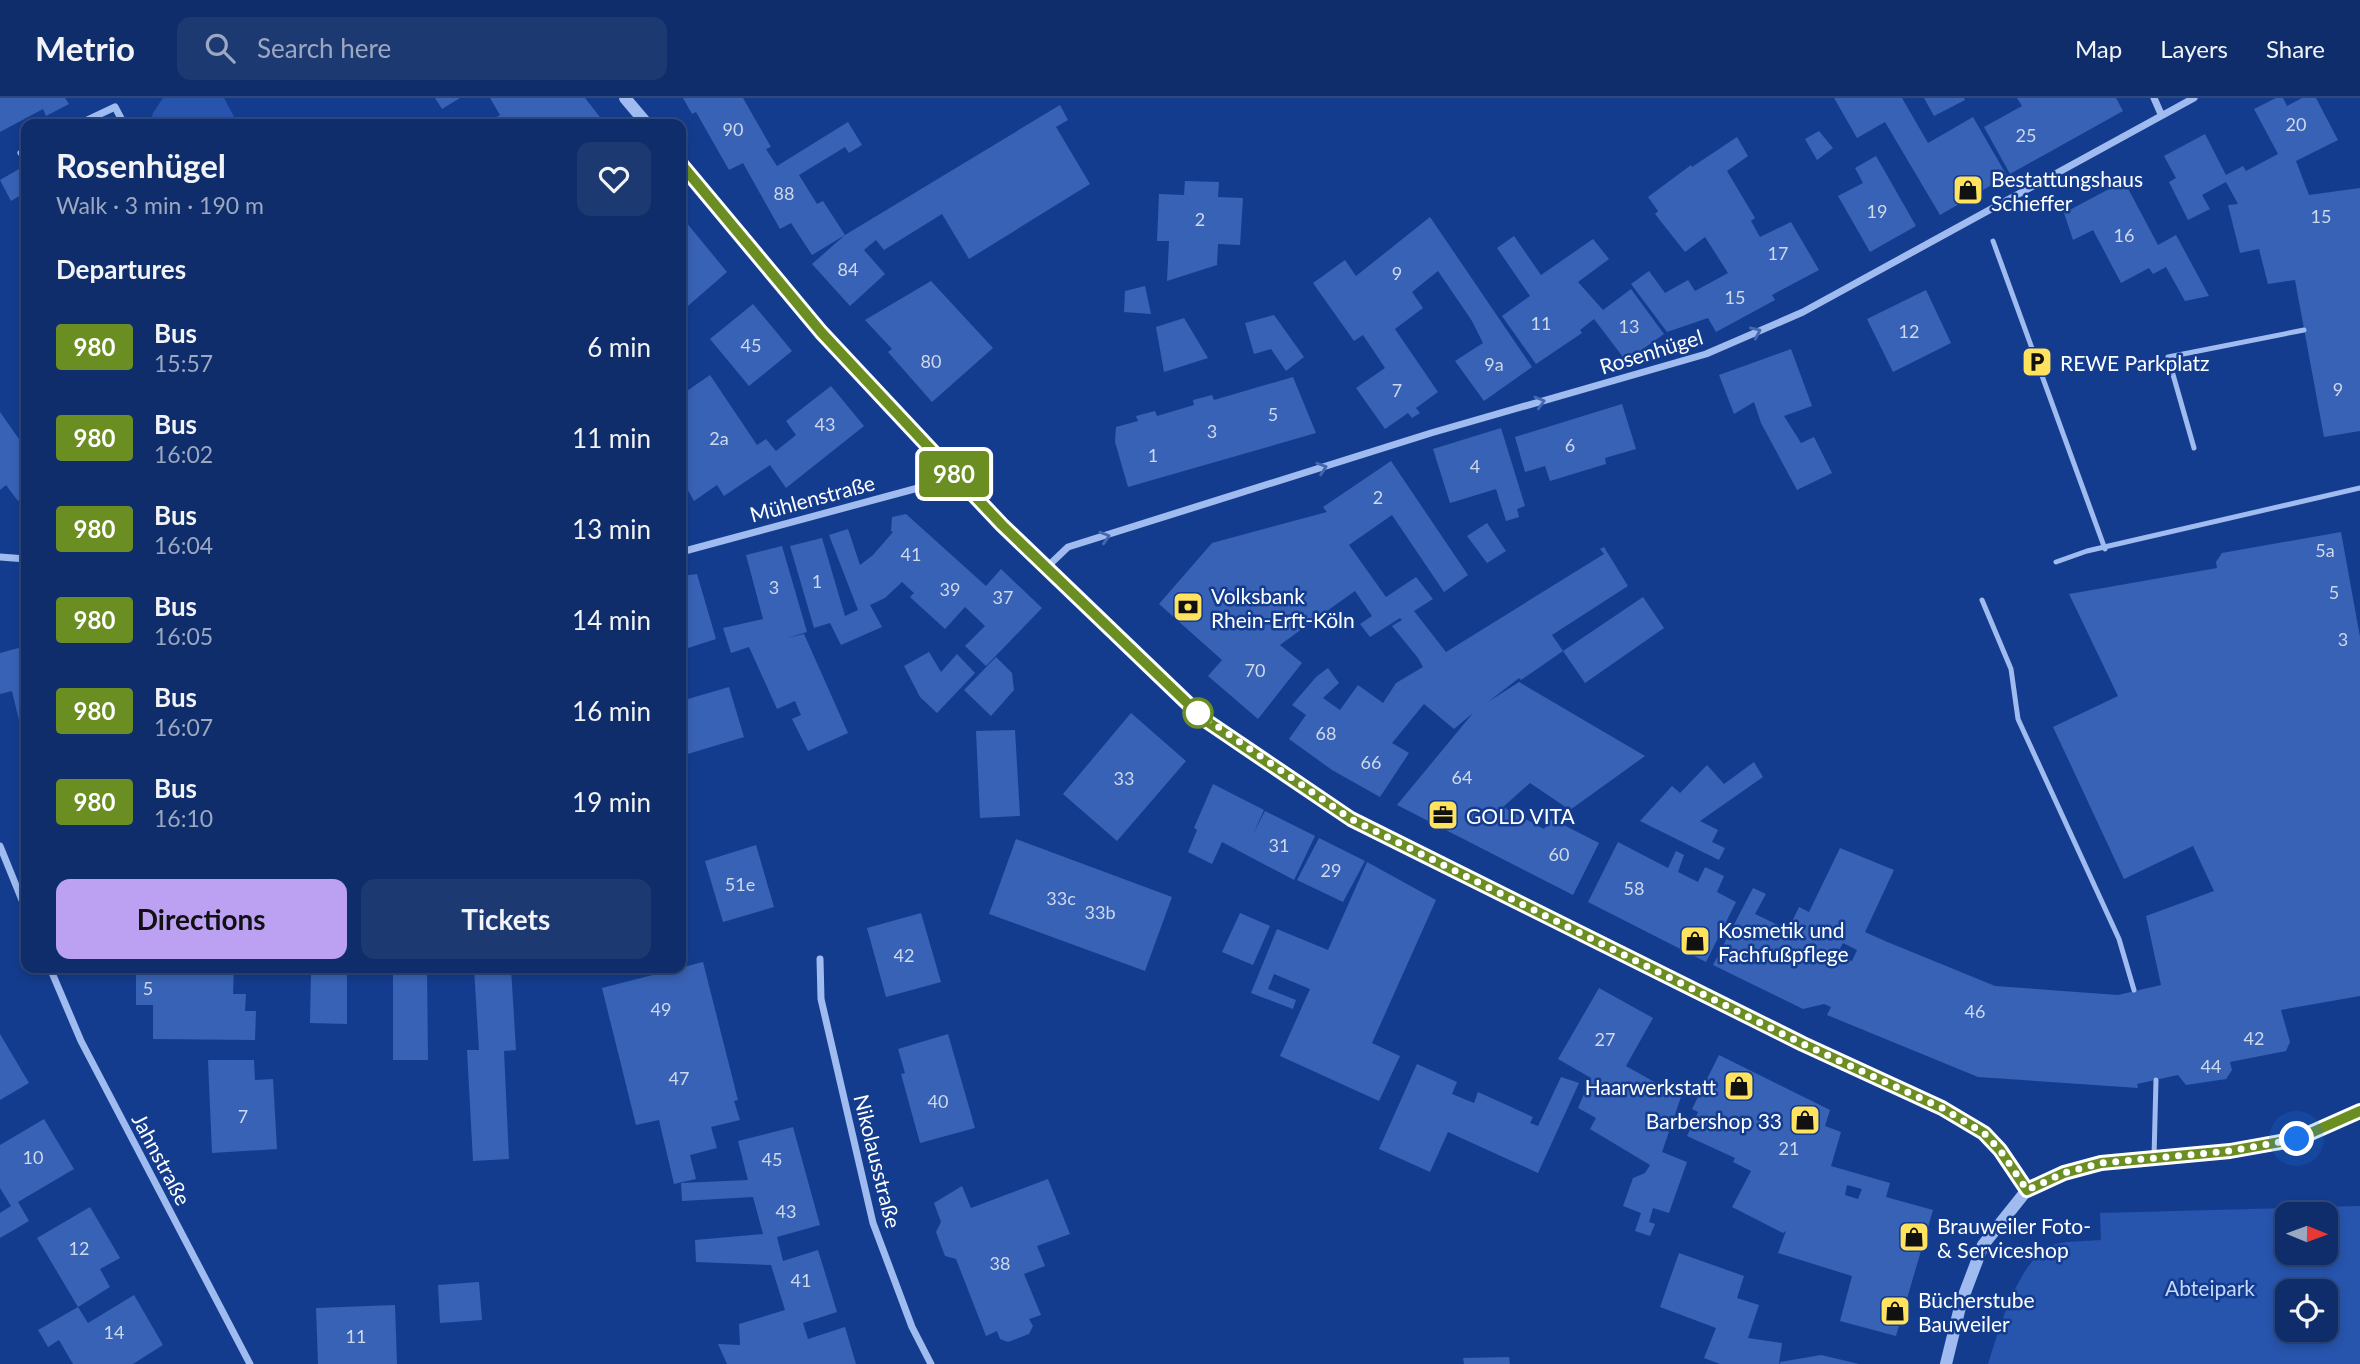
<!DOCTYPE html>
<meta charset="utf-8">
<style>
:root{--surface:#0f2d6a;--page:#1d3972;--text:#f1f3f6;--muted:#9ba8c1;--line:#2f497e;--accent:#bca0f2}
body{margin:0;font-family:Lato,sans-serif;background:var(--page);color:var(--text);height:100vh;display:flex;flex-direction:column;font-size:26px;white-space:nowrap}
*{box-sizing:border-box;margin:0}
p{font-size:23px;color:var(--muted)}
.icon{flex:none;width:38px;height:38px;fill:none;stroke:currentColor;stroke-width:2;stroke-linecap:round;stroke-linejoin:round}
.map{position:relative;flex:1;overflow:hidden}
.sheet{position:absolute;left:21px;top:21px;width:665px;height:854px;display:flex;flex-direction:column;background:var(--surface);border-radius:14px;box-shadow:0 4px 10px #0003,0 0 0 2px var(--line)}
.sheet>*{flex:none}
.badge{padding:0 14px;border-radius:5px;font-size:24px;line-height:46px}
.needle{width:46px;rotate:91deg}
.buttons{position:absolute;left:2275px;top:1104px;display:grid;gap:14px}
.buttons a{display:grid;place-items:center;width:63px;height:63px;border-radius:14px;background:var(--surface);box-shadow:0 4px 10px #0003,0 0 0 2px var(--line);font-size:35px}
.you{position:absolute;width:35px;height:35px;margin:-18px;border:5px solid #fff;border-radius:50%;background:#1a73e8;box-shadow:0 0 0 10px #1a73e833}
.map>.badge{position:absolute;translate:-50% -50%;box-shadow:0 0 0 4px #fff}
h2{padding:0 35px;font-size:26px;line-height:63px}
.round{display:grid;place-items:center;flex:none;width:74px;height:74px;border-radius:14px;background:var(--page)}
.summary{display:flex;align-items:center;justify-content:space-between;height:119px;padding:0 35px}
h1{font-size:33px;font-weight:700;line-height:52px}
.action{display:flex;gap:14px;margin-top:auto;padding:14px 35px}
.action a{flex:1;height:80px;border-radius:14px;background:var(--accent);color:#111;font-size:28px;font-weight:700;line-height:80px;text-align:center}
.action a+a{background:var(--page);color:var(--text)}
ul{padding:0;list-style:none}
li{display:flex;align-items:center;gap:21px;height:91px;padding:0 35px}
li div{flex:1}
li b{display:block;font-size:26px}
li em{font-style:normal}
li .badge{min-width:77px;font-weight:700;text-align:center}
header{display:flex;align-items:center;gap:42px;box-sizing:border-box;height:98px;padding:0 35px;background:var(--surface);border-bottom:2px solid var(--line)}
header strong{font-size:33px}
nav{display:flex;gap:38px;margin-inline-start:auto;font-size:24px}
.search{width:490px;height:63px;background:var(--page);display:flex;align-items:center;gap:18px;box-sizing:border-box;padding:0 24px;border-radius:14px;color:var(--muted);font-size:26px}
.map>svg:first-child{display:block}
</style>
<header>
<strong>Metrio</strong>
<div class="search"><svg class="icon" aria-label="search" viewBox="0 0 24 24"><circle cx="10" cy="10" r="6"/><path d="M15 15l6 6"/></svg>Search here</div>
<nav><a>Map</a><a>Layers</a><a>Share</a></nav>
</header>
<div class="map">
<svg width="2360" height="1266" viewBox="0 0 2360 1266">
<rect width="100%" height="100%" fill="#143c8e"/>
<path fill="#2754ad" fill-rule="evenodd" d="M163,0H224L238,26H150L153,15Z
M2360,1108V1266H1988C1999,1233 2017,1162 2053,1147C2062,1143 2088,1143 2101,1142L2100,1115ZM2287,1116H2326V1155H2287ZM2287,1194H2326V1232H2287Z"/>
<path fill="#3862b5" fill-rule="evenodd" d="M0,0H65L69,6L46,18L43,11L0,34Z
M435,0H460L442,11Z
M490,0H585L603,23L598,26H537L533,21L525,26H484L500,17Z
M683,0H743L771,49L766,51L777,68L848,24L862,47L849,55L845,49L799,77L817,106L823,103L845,137L1060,7L1068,22L1056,29L1090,86L969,161L942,116L884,152L876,142L864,152L885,176L850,208L812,166L845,137L812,157L791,125L780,131L743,65L729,72L696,14L692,16Z
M1834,0H1902L1928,45L1973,19L2007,78L1940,117L1885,24L1857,40Z
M1924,0H1964L1965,2L1934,18Z
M2017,0H2116L2123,13L2010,76L1984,29L2022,8Z
M2276,0H2283L2287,8L2302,0H2316L2338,42L2296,63L2309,97L2360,90V333L2324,339L2295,182L2268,186L2259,151L2240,155L2228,107L2238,106L2226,84L2202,97L2210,111L2188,122L2169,84L2176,80L2164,58L2205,36L2226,77L2243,68L2246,73L2278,56L2254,11Z
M1819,33L1833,50L1817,62L1805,41Z
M1737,39L1748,58L1727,73L1755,120L1751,123L1760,139L1791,124L1819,172L1772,197L1775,202L1716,234L1708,220L1667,234L1631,186L1649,173L1665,195L1688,182L1695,193L1728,175L1705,139L1685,154L1655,116L1658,113L1648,99L1691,67L1692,69Z
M1876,58L1916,128L1870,154L1838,98L1863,85L1855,70Z
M26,67V94L11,103L0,82Z
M1185,83L1219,84L1218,99L1243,100L1240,147L1218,146L1217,167L1167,183L1169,143H1157L1159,96L1184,97Z
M2124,83L2158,147L2176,137L2209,198L2185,203L2166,169L2153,176L2149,170L2121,185L2093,132L2073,142L2064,115Z
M681,118L727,174L681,214Z
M1430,119L1532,269L1484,303L1455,263L1483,245L1472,223L1438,173L1412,194L1423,210L1395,231L1438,294L1416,310L1420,315L1412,320L1408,315L1385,331L1356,290L1385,270L1363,237L1354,243L1313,185L1345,162L1356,178Z
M1514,138L1541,177L1593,141L1609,161L1578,184L1603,212L1631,191L1664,236L1626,263L1594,221L1580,232L1582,235L1536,266L1502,218L1530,198L1497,150Z
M931,183L993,250L932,304L888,254L892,251L865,222Z
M1145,188L1151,216L1124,214L1125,193Z
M1926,192L1951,245L1893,274L1867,221Z
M753,206L792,253L749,288L710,241Z
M1274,217L1304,259L1286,273L1271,251L1254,256L1245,225Z
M1184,220L1208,260L1164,274L1156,229Z
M1791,251L1812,308L1784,318L1801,345L1814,339L1832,375L1797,392L1761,325L1754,304L1734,316L1719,277Z
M710,277L757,347L766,341L776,353L796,337L786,323L831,288L864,328L786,390L770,367L724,398L717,387L694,403L681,380V297Z
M1293,279L1316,335L1128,389L1115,344L1116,329L1138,323L1136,318L1155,313L1157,318L1194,307L1193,302L1212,297L1214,302Z
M1622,306L1636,351L1605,360L1606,366L1550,383L1545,368L1525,374L1515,339Z
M0,314L26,351V397L18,403L6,387L0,392Z
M1501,330L1525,408L1517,411L1519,419L1506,423L1496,391L1450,405L1433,351Z
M1391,363L1468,477L1444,494L1392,417L1349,447L1386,499L1416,479L1433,501L1414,513L1446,554L1604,456L1600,451L1604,449L1628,488L1552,537L1563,553L1643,499L1664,530L1585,585L1563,553L1521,582L1519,580L1488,604L1519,584L1645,658L1570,712L1530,685L1503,709L1544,731L1552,721L1599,745L1573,797L1397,707L1473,615L1454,631L1424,606L1392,645L1409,655L1380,699L1332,672L1289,641L1306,617L1292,607L1316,579L1328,570L1339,585L1323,600L1340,612L1358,587L1383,605L1396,585L1423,569L1418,560L1392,528L1402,522L1400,520L1370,539L1360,526L1372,518L1355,493L1310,525L1280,547L1302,565L1258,621L1208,578L1222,562L1159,506L1212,445L1327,414L1323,409Z
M906,416L986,488L1001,471L1042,510L986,568L965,548L985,528L965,509L945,531L910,499L914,495L902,484L885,500L870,507L882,529L841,547L830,525L814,530L790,448L822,440L845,518L858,512L829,437L848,431L860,467L873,457L893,434L891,433L892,419Z
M1487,425L1506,453L1487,465L1467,438Z
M2341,434L2360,539V898L2281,912L2290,944L2286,953L2230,964L2232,972L2226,981L2186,987L2178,977L2137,986L2138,990L1978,979L1827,917L1831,909L1824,906L1803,911L1713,867L1753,790L1766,796L1755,816L1788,832L1799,809L1809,814L1840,750L1894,772L1865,834L1885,843L1995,888L2118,897L2161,887L2146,818L2214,793L2193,748L2124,781L2053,629L2118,598L2069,496L2217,470L2216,464L2222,455ZM1843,845L1857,852L1852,863L1837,856Z
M782,448L807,534L787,540L804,536L848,635L808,653L792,621L801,617L795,603L777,611L749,549L731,555L723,530L763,521L746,457Z
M697,476L716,541L682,552L681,478Z
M26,548V630L21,631L12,593L0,596V555Z
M929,554L941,574L957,556L975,575L937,615L920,599L904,568Z
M996,559L1012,575L1014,592L991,618L964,592Z
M729,589L744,639L681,658V603Z
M1131,615L1186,663L1117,743L1063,696Z
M1015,632L1020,718L980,720L976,633Z
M1754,664L1763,679L1700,723L1718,732L1712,744L1725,750L1719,762L1640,723L1672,688L1680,695L1707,667L1724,686Z
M1213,686L1264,712L1253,736L1265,713L1315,738L1294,782L1222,744L1212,766L1188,754L1197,732L1194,730Z
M1319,740L1365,763L1343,804L1297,782Z
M1016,741L1172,799L1145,873L989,816Z
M1618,744L1668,770L1676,753L1684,757L1678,774L1698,784L1705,769L1724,778L1717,794L1736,804L1706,864L1588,804Z
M756,747L774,809L723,824L705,763Z
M1367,764L1436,802L1372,945L1400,958L1379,1003L1280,958L1310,891L1274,876L1268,891L1296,902L1293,911L1251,895L1277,831L1328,852Z
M921,815L941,884L886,899L867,830Z
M1240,815L1270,828L1253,867L1222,854Z
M703,864L738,1002L734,1003L740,1022L711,1029L717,1050L690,1057L696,1081L674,1086L659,1022L636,1027L602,890Z
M136,870H234L233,896H246L245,913H256L255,942L153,941V907H136Z
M393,870H427L428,962H393Z
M474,870H511L516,952L504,953L509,1061L473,1063L467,952H479Z
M311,871H347V926L310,925Z
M1599,890L1653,920L1626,968L1681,999L1662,1054L1687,1064L1669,1115L1653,1110L1649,1124L1655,1126L1650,1138L1635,1133L1641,1115L1623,1108L1633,1080L1645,1075L1650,1067L1590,1031L1596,1020L1578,1010L1591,980L1558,961Z
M0,936L29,985L0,1002Z
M948,936L975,1030L920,1045L901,976L905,975L898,951Z
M1719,957L1830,1012L1825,1028L1841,1034L1831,1068L1890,1085L1886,1099L1933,1112L1896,1238L1840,1223L1852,1178L1778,1155L1786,1133L1783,1135L1732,1109L1751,1073L1733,1064L1735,1060L1687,1038L1698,1014L1692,1011ZM1847,1087L1862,1091L1858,1101L1845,1097Z
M208,962H254L255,982L273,981L277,1051L212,1055Z
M1417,966L1457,984L1452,996L1474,1005L1478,994L1533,1019L1530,1025L1538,1028L1561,979L1579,985L1538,1075L1448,1034L1430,1074L1379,1051Z
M44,1021L74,1071L18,1104L29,1123L0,1140V1115L11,1108L0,1090V1047Z
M793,1029L820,1127L777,1139L783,1163L818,1152L837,1214L803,1225L808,1241L845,1229L856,1266H727L718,1246L740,1247L739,1226L785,1212L771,1167L696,1164L695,1142L763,1136L753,1099L682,1103L681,1085L748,1082L738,1043Z
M1048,1081L1070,1136L1037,1148L1045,1168L1024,1176L1041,1217L1029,1221L1033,1228L1029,1236L1008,1244L1000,1241L997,1233L986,1238L956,1161L945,1158L936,1134L941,1124L934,1105L962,1088L971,1110Z
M90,1109L120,1160L100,1171L110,1189L78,1209L37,1140Z
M1679,1155L1744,1178L1737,1200L1759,1207L1748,1240L1782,1245L1779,1266H1720L1704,1260L1716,1230L1660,1209Z
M479,1184L482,1222L440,1225L438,1187Z
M134,1197L163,1247L133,1266H73L59,1242L48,1249L38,1232L78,1209L88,1225Z
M395,1207L397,1266H318L316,1210Z
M1821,1257L1859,1266H1780V1264Z
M1509,1259L1510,1266H1464L1463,1260Z"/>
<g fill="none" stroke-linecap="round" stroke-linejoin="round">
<path stroke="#9fbbf0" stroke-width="5" d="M1993,143L2105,451
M2194,350L2168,259L2304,232
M2056,464L2087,453L2360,390
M1982,502L2011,571L2018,621L2119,841L2134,892
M2154,1059L2156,982"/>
<path stroke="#9fbbf0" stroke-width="7" d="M2154,0L2161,16
M79,26L115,9L124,26
M21,55L26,52
M681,454L918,390L946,368
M0,459L26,461
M1047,469L1068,449L1431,335L1706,256L1803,214L2194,0
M0,748L26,812
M820,861L821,901L873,1125L912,1229L931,1266
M50,870L81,943L250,1266"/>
<path stroke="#9fbbf0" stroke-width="12" d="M625,0L647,26
M681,66L821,234L951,373L1002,427L1205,622L1351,721L1803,945L1942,1010L1984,1035L2000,1052L2027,1092
M1946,1266L1961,1205L1983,1147L2027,1092L2064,1075L2101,1065L2230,1053L2297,1041L2360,1013"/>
</g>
<defs><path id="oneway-chevron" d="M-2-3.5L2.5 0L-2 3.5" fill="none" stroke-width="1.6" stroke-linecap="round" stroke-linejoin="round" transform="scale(1.75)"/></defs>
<g stroke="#4568b0">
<use href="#oneway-chevron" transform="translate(1756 234) rotate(-24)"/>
<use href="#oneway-chevron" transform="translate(1540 304) rotate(-16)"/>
<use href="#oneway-chevron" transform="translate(1322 370) rotate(-18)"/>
<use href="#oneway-chevron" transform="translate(1105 439) rotate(-17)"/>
</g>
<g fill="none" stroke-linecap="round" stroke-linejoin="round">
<g stroke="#fff" stroke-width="16">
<path id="line" d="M681,66L821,234L951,373L1002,427L1205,622L1351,721L1803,946L1942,1010L1984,1035L2000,1052L2027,1092L2064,1075L2101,1065L2230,1053L2297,1041L2360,1013"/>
</g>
<use href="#line" stroke="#6b8e23" stroke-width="10"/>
<path stroke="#fff" stroke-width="7" stroke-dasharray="0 12.6" d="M1198,615L1351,721L1803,946L1942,1010L1984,1035L2000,1052L2027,1092L2064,1075L2101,1065L2230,1053L2297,1041"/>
</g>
<defs>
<g id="shop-square" transform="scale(1.575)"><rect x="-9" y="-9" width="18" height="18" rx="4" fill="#ffe25e" stroke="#143c8e"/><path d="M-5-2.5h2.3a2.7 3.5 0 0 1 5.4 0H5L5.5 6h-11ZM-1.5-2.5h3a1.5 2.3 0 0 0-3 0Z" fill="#111"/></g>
<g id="parking-square" transform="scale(1.575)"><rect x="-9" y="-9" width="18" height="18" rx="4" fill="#ffe25e" stroke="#143c8e"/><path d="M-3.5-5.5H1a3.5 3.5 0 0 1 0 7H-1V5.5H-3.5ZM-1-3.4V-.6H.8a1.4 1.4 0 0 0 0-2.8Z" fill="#111"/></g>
<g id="bank-square" transform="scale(1.575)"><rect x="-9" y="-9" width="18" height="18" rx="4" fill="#ffe25e" stroke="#143c8e"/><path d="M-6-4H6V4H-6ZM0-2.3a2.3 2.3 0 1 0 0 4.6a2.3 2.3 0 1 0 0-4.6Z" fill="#111"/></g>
<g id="office-square" transform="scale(1.575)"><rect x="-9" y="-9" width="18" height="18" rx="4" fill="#ffe25e" stroke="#143c8e"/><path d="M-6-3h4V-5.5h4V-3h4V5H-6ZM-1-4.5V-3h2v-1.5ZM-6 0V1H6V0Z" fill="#111"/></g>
</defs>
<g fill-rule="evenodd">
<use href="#shop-square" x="1968" y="92"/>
<use href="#parking-square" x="2037" y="264"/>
<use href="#bank-square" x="1188" y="509"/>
<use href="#office-square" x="1443" y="717"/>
<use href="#shop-square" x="1695" y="843"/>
<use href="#shop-square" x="1739" y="988"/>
<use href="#shop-square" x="1805" y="1022"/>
<use href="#shop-square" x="1914" y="1139"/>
<use href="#shop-square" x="1895" y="1213"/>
</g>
<circle fill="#fff" stroke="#6b8e23" stroke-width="3.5" cx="1198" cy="615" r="14"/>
<g text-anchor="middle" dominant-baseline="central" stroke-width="5" stroke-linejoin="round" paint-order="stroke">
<g font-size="18" fill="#cdd8ec">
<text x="2296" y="26">20</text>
<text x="733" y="31">90</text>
<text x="2026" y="37">25</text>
<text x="784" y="95">88</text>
<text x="1877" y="113">19</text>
<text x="2321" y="118">15</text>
<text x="1200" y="121">2</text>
<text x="2124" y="137">16</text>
<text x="1778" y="155">17</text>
<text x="848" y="171">84</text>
<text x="1397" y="175">9</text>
<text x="1735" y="199">15</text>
<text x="1541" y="225">11</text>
<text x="1629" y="228">13</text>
<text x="1909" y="233">12</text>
<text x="751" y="247">45</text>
<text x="931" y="263">80</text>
<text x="1494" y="266">9a</text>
<text x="2338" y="291">9</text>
<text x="1397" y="292">7</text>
<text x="1273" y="316">5</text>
<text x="825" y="326">43</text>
<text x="1212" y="333">3</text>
<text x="719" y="340">2a</text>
<text x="1570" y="347">6</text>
<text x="1153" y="357">1</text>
<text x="1475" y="368">4</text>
<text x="1378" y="399">2</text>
<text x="2325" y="452">5a</text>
<text x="911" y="456">41</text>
<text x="817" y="483">1</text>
<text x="774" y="489">3</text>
<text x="950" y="491">39</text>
<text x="2334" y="494">5</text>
<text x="1003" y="499">37</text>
<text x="2343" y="541">3</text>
<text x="1255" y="572">70</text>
<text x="1326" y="635">68</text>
<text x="1371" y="664">66</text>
<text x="1462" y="679">64</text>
<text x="1124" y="680">33</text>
<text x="1279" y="747">31</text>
<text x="1559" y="756">60</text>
<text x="1331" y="772">29</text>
<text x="740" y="786">51e</text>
<text x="1634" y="790">58</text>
<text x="1061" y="800">33c</text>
<text x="1100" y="814">33b</text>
<text x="904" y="857">42</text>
<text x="148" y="890">5</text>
<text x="661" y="911">49</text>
<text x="1975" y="913">46</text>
<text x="2254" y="940">42</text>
<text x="1605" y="941">27</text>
<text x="2211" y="968">44</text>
<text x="679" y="980">47</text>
<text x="938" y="1003">40</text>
<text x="243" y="1018">7</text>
<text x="1789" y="1050">21</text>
<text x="33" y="1059">10</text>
<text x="772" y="1061">45</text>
<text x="786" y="1113">43</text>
<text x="79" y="1150">12</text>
<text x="1000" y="1165">38</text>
<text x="801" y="1182">41</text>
<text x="114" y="1234">14</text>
<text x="356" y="1238">11</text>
</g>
<g font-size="21" fill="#fff" stroke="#143c8e" text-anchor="start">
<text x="1991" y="80">Bestattungshaus<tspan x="1991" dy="24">Schieffer</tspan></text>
<text x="2060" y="264">REWE Parkplatz</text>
<text x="1211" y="497">Volksbank<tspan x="1211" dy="24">Rhein-Erft-Köln</tspan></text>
<text x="1466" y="717">GOLD VITA</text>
<text x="1718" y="831">Kosmetik und<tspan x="1718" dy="24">Fachfußpflege</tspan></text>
<text x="1716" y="988" text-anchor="end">Haarwerkstatt</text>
<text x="1782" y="1022" text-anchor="end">Barbershop 33</text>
<text x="1937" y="1127">Brauweiler Foto-<tspan x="1937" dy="24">&amp; Serviceshop</tspan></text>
<text x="1918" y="1201">Bücherstube<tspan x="1918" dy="24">Bauweiler</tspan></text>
</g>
<g font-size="21" fill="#fff" stroke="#143c8e">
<text transform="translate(1651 253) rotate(-17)">Rosenhügel</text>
<text transform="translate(812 400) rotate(-15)">Mühlenstraße</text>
<text transform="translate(162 1061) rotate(62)">Jahnstraße</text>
<text transform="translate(878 1063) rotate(76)">Nikolausstraße</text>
</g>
<g font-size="21" fill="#c5d8fc" stroke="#143c8e">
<text x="2210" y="1189">Abteipark</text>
</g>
</g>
</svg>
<div class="buttons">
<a><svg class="needle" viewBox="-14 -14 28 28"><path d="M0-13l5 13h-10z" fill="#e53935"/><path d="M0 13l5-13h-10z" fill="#9ba8c1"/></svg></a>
<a><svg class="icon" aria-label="locate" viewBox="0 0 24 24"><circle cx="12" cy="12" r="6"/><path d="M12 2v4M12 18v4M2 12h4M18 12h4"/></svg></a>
</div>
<div class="you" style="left:2297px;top:1041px"></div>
<b class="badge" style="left:954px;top:376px;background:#6b8e23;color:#fff">980</b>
<section class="sheet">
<div class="summary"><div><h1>Rosenhügel</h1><p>Walk · 3 min · 190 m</p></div><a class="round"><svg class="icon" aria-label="heart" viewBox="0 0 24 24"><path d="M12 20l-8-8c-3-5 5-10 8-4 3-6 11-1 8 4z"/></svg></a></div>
<h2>Departures</h2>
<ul>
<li><span class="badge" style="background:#6b8e23;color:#fff">980</span><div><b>Bus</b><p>15:57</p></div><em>6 min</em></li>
<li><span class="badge" style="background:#6b8e23;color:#fff">980</span><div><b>Bus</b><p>16:02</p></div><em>11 min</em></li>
<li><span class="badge" style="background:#6b8e23;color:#fff">980</span><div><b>Bus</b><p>16:04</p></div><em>13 min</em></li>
<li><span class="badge" style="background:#6b8e23;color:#fff">980</span><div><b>Bus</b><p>16:05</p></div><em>14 min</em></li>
<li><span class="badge" style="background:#6b8e23;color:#fff">980</span><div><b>Bus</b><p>16:07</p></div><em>16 min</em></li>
<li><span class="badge" style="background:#6b8e23;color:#fff">980</span><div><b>Bus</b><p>16:10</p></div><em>19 min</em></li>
</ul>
<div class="action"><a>Directions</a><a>Tickets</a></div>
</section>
</div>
